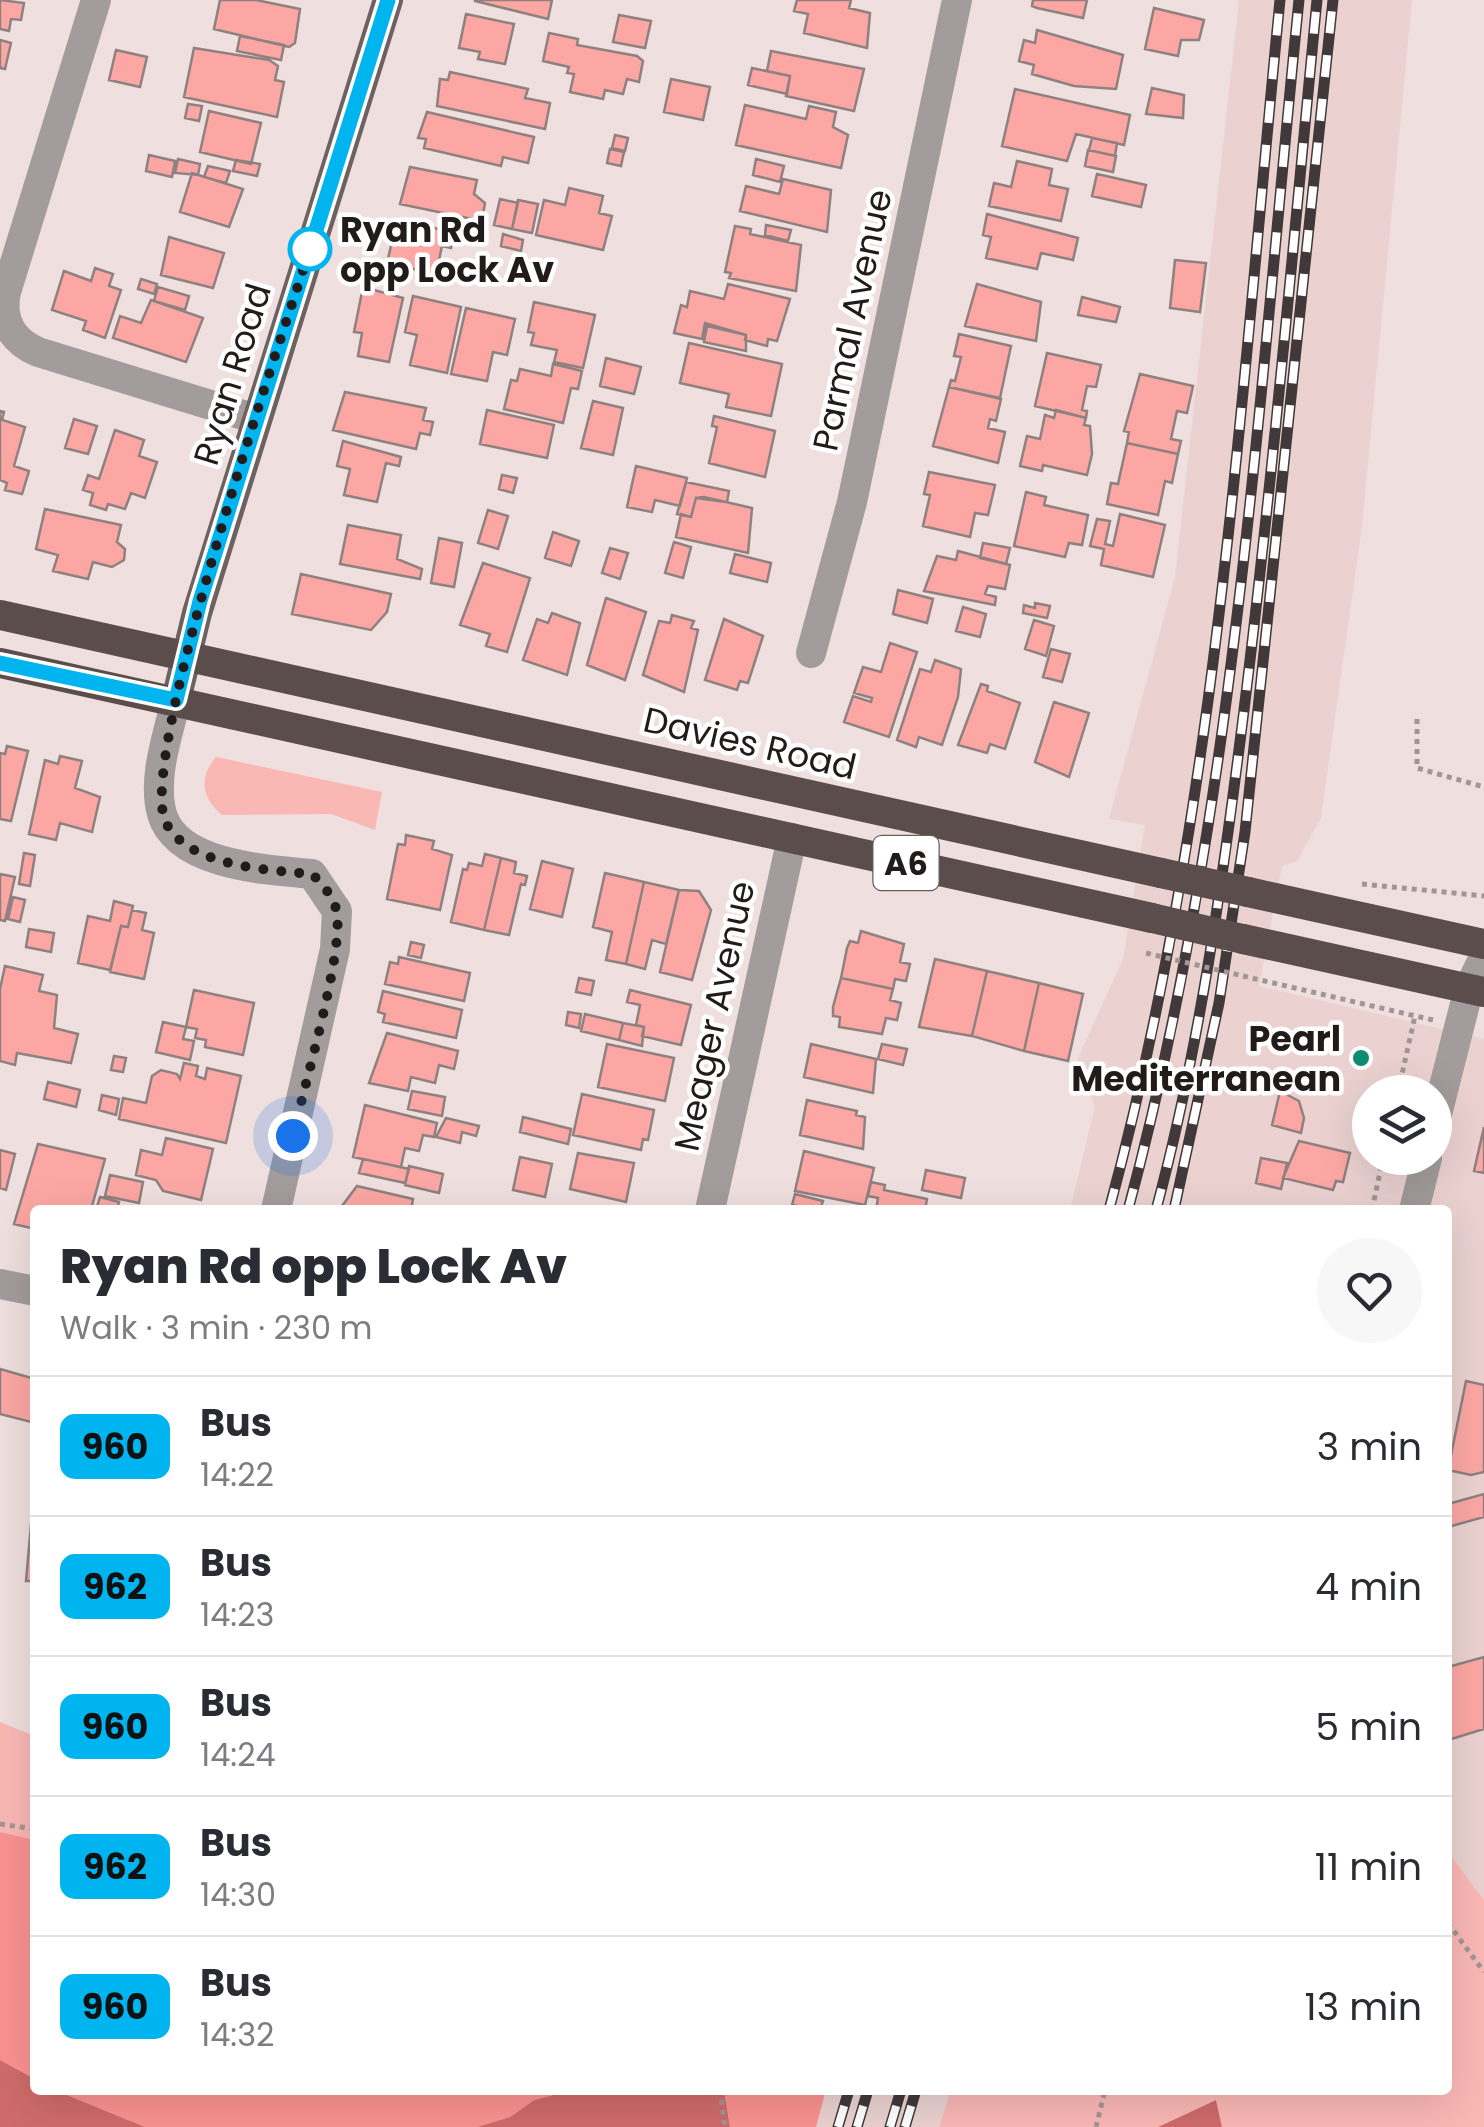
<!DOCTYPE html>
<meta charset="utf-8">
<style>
:root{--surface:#fff;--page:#f7f7f7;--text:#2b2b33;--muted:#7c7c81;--line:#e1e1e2}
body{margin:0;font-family:Poppins,sans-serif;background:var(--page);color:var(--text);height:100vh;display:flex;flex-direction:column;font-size:38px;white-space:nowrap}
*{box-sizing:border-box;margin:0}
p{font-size:32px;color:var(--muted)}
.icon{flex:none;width:55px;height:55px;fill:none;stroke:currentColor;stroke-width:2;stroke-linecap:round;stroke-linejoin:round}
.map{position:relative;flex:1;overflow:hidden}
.details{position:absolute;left:30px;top:1205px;width:1422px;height:890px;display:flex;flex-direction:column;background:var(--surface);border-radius:10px;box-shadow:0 10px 40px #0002}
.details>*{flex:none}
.badge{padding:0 20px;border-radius:15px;font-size:35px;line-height:65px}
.buttons{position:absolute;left:1352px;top:1075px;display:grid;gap:20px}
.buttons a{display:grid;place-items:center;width:100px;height:100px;border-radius:50%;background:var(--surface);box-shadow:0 10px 40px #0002;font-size:50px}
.you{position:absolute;width:50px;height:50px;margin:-25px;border:8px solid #fff;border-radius:50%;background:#1a73e8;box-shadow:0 0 0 15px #1a73e833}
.map>.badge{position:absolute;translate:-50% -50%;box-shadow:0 0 0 5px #fff}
.round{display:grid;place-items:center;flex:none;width:105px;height:105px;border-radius:52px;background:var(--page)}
.overview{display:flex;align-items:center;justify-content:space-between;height:170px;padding:0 30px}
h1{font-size:48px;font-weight:800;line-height:75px}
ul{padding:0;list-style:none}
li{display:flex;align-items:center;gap:30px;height:140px;padding:0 30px;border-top:2px solid var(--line)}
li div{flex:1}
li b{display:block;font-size:38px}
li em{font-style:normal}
li .badge{min-width:110px;font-weight:700;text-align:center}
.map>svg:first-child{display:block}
</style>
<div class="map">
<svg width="1484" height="2127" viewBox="0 0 1484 2127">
<rect width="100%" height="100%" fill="#efdfde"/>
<path fill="#ebd2d1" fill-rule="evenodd" d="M1239,0H1412L1362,526L1321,818L1297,861L1282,866L1259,986L1484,1039V1900L1448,1852V1210H1070L1095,1106L1077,1060L1123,959L1145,825L1109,819L1175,577ZM1370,1092H1435V1158H1370Z
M826,2090H951L939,2127H816Z"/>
<path fill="#fab8b5" d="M216,757L382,792L375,830L331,814L222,815C202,799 198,777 216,757Z
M0,1722L35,1736V1840L0,1832Z
M1448,1852L1484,1900V2127H1222L1216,2100L1158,2127H939L951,2090H1448Z"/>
<path fill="#fa9290" d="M0,1832L35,1840V2079L0,2060Z
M55,2090H572L534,2100L510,2117L477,2127H145Z
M724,2090H826L816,2127H730Z"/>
<path fill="#ce6b6a" d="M0,2060L35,2079V2090H55L145,2127H0Z
M572,2090H724L730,2127H477L510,2117L534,2100Z
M1216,2100L1222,2127H1158Z"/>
<path fill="#fca7a4" stroke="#8f8180" stroke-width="2.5" d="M0,0L24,3L21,20L11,19L9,31L0,29Z
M220,0H256L300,9L295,43L289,47L214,29Z
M552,0L548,19L475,1V0Z
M797,0H851L849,8L870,13L867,48L804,33L808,14L794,11Z
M1033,0H1087L1083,18L1037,8L1032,6Z
M1154,8L1204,20L1199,40H1181L1178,56L1145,49Z
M466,14L514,24L505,64L478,59L480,52L459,48Z
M619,15L651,21L645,48L613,42Z
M1037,30L1123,55L1116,89L1074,86L1032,74L1034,65L1019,61L1024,40L1035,43Z
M549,33L578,39L577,45L637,56L643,61L639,82L627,79L623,94L605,90L603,99L570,92L574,74L567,73L569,67L543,61Z
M240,36L284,45L281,60L237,51Z
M0,40L11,43L5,69L0,68Z
M194,48L269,60L278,66L275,80L284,82L277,117L184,97Z
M116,50L147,57L140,87L109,80Z
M771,51L864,69L854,111L786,96L790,76L767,71Z
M752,68L790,76L787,94L748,85Z
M450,72L528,89L525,98L550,103L545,129L437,106L440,79L448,80Z
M671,79L710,87L703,120L664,112Z
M1152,88L1184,95L1183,118L1146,114Z
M1015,89L1130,115L1124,145L1076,134L1067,161L1002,146Z
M188,104L202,106L199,121L185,118Z
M745,105L806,119L809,106L836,112L833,127L848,135L841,168L736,145Z
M209,111L261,123L251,164L200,152Z
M427,112L534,137L528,163L503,157L501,166L424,148L426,139L418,138Z
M615,135L628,138L625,151L612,148Z
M1092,138L1117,143L1115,156L1089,150Z
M610,149L624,152L621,166L607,163Z
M1088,150L1116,156L1113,172L1085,166Z
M149,155L175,161L172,177L146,171Z
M178,159L200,164L198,175L175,173Z
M756,159L784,166L780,182L753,175Z
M236,160L260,164L257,176L233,171Z
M1017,161L1052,169L1049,185L1068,189L1061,221L989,206L994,183L1011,187Z
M208,166L230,171L226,183L204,177Z
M410,167L477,180L474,194L485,203L482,221L400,204Z
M192,173L243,189L229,227L180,212Z
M1097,174L1146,185L1141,207L1092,196Z
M783,179L831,190L827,232L740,211L746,186L779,194Z
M569,188L603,196L599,213L612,216L603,250L536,235L544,200L565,205Z
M500,199L518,203L512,229L494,225Z
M518,200L538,204L532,233L512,229Z
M987,214L1078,238L1073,260L1041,253L1037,269L986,258L991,237L983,235Z
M407,221L454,233L451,248L442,246L436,274L387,263L392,241L402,243Z
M766,225L791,230L788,241L765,235Z
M735,226L751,229L750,234L801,245L796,291L729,278L731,273L725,272Z
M503,234L523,240L521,251L501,246Z
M169,237L224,253L213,288L161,275Z
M1175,260L1206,263L1200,312L1170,308Z
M95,268L113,274L109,286L121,290L105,338L83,330L86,321L52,310L64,271L91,281Z
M141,279L157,284L154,294L138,289Z
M728,284L790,299L777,341L768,339L767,346L745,340L746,335L705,323L702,339L674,333L681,305L687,307L690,291L724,299Z
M977,284L1041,302L1036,341L965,326Z
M158,287L189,296L185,310L154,301Z
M363,287L403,298L389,362L358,356L362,333L354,332Z
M413,296L461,307L447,373L410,365L417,335L405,332Z
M1082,297L1120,307L1116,322L1078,315Z
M151,300L203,318L186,362L113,338L120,316L141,323Z
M534,302L595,315L583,368L554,362L557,350L531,345L534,333L528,332Z
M466,308L515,319L507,355L493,352L487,381L451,374Z
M707,326L746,335V351L704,342Z
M959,334L1011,346L1000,398L949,387L951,380L955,381L961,357L954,356Z
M689,343L782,364L771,416L726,407L729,394L680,383Z
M1047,353L1101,365L1096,387L1087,386L1082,410L1087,411L1086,418L1035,406Z
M606,358L641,367L634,394L600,386Z
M553,364L582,371L578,389L571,388L563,423L504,409L511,380L517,381L520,369L551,376Z
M1140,374L1193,386L1187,413L1177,411L1171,439L1181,441L1178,454L1127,443L1129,432L1124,431Z
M949,387L1001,399L996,421L990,419L988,428L1005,432L998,463L933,446Z
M345,392L426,408L423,420L433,422L430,435L420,433L416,449L333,430Z
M593,401L623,408L613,455L581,448Z
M487,410L554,425L547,458L480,444Z
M1056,410L1086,418L1084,425L1090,426L1092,454L1087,475L1043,465L1042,471L1020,466L1027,436L1040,439L1045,415L1054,418Z
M0,411L4,412L2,420L25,427L14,466L29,471L22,494L5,490L7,483L0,480Z
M714,416L775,431L765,477L709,463L717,427L712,426Z
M74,419L97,426L88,454L65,448Z
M115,430L144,440L139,456L157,462L145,498L131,493L125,509L108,504L106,510L90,505L93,493L83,490L88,475L99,479Z
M343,441L401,457L399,466L386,463L377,502L344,495L350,469L337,466Z
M1127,443L1178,454L1172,483L1165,481L1158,515L1107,504L1111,483L1118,484Z
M636,466L687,478L680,506L655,500L652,512L627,507Z
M929,472L995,485L988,515L975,513L970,537L923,526L930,495L924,494Z
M502,475L517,478L513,493L499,489Z
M686,482L729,491L727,502L696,498L691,517L677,514Z
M1026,492L1046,497L1044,505L1088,515L1082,545L1069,543L1065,557L1014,546Z
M704,497L752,508L748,553L676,537L681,514L691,517L696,498Z
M45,509L121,525L117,542L125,549L124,560L112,567L93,562L88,579L53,571L58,555L36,549Z
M488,510L508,516L498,549L478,543Z
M1120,514L1165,525L1153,577L1101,565L1104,549L1090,546L1097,519L1110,521L1105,544L1113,546Z
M348,525L401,535L397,559L422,569L420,579L340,564Z
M553,532L579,541L571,566L545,558Z
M439,538L462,543L454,587L431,583Z
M674,542L691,547L683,578L665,573Z
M983,543L1010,548L1006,564L980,558Z
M610,548L628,553L620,579L602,573Z
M958,551L1010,565L1005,589L988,586L985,594L996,597L995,605L924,591L937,556L956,560Z
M735,554L771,563L767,582L730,573Z
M483,563L530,578L507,652L486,646L490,634L460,625Z
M301,574L391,594L387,612L371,630L292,614Z
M898,590L933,599L927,623L893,614Z
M606,598L646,612L625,680L587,665Z
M1035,603L1050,606L1047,618L1023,613L1024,605L1035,608Z
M963,607L986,614L980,637L956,631Z
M552,613L580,623L567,675L523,660L537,619L548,623Z
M672,615L694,621L691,628L698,630L684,692L643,675L659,621L670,623Z
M724,619L763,636L748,683L740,681L737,690L705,680Z
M1034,620L1054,626L1046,656L1025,649Z
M890,643L917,652L889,737L844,722L853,696L871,702L872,698L854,693L863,667L881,672Z
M1051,649L1070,654L1062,682L1043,677Z
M935,660L961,669L958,697L942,745L919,737L916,747L897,740L920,669L931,672Z
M981,684L988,686L987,691L1020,703L1005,749L990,744L987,753L958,745Z
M1054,702L1089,713L1069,777L1035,762Z
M7,746L28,751L11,821L0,819V753L5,754Z
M60,756L82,761L75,788L100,797L92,832L60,823L56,840L29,834L45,760L58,764Z
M406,835L434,841L432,849L452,855L440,910L387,899L398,844L405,845Z
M24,853L35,855L30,886L19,884Z
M485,854L501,858L484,930L451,922L463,869L467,870L469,863L482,866Z
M501,858L516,862L514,873L527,876L525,885L521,884L509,935L484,930Z
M542,861L573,869L562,917L530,909Z
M605,873L644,882L626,964L606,960L612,932L593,927Z
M0,874L15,877L5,921L0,920Z
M644,882L679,890L666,944L652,940L645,969L626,964Z
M679,890L699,891L711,910L692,980L660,972Z
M13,897L25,900L20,922L8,919Z
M114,901L133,906L128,927L121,926L110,970L78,963L88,916L110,921Z
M132,910L146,913L142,930L154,933L144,979L110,972L121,926L128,927Z
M29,929L54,933L51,952L26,947Z
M861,931L904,944L900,962L910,964L906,981L895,979L893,989L841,978L847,948L850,941L858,943Z
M411,942L424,945L421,958L408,955Z
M399,957L470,973L464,1001L385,984L390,962L398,964Z
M935,959L987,971L972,1036L919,1027Z
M5,966L43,975L39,991L57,995L54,1028L78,1034L71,1063L17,1053L15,1065L0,1061V989Z
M987,971L1039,983L1024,1051L972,1036Z
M579,978L594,981L591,995L576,992Z
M841,978L893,989L890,1000L901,1003L897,1020L886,1018L882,1034L839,1027L840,1017L833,1016V1007Z
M1039,983L1083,994L1068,1061L1024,1051Z
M194,990L254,1003L243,1055L205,1047L206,1040L195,1038L197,1029L186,1027Z
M630,990L691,1005L681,1045L642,1036L644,1027L636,1025L640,1005L627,1002Z
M383,991L462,1010L456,1038L383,1022L385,1014L378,1012Z
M568,1012L581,1014L579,1028L566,1025Z
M585,1014L623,1023L619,1040L581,1031Z
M163,1022L186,1027L183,1039L194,1041L190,1060L156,1052Z
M623,1023L644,1027L642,1046L619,1040Z
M387,1033L458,1051L454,1069L439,1065L435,1083L411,1077L408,1091L369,1083Z
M607,1044L674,1058L665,1101L598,1087Z
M811,1044L876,1059L873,1093L804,1077Z
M882,1044L907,1049L903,1065L878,1059Z
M114,1056L126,1058L123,1072L111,1070Z
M184,1063L198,1066L196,1076L205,1079L207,1068L241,1076L226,1143L119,1119L123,1098L146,1103L152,1076L161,1070L177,1074L180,1079Z
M48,1082L80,1090L76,1107L44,1099Z
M412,1091L445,1097L442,1116L408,1109Z
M1280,1091L1299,1101L1304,1118L1301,1133L1272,1125Z
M582,1094L654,1110L648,1140L643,1139L641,1150L573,1135Z
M102,1095L119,1099L116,1115L99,1110Z
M807,1100L857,1111L856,1115L865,1117L863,1149L800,1135Z
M365,1105L437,1123L434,1137L423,1135L419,1151L405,1148L401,1167L353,1157Z
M523,1117L571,1129L568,1144L520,1132Z
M446,1118L479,1126L476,1136L462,1132L460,1143L436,1137Z
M1484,1127V1173L1474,1171Z
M166,1138L213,1149L201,1200L163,1191L156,1180L136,1175L141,1150L162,1155Z
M1299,1141L1350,1153L1343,1182L1336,1181L1333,1190L1283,1178Z
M38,1144L105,1159L91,1210H35V1229L14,1224Z
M0,1150L15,1154L6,1190L0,1188Z
M804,1151L874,1168L865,1205L795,1191Z
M578,1153L634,1163L626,1202L570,1189Z
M520,1157L552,1164L545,1197L513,1190Z
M1261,1158L1287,1163L1281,1189L1256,1183Z
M363,1159L409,1169L405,1183L359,1173Z
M409,1166L443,1174L439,1193L405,1185Z
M926,1170L965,1178L961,1198L922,1190Z
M110,1175L143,1182L139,1203L105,1196Z
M871,1182L885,1185L884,1190L927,1199L925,1210H876L878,1198L868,1196Z
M357,1186L413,1199L411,1210H339Z
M795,1194L823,1201L820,1210L792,1205Z
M100,1197L119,1202L117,1210H96Z
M0,1369L35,1379V1423L0,1414Z
M1466,1381L1484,1385V1472L1471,1475L1448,1470Z
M1484,1494V1517L1448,1527V1504Z
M32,1513H35V1581H26Z
M1484,1657V1729L1448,1740V1667Z"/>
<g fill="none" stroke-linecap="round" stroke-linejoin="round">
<path stroke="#a29695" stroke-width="5" stroke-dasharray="5 5" stroke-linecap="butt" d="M1417,719V768L1484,787
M1362,884L1484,896
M1243,976L1433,1020
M1398,1092L1415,1016
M1372,1210L1383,1158
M0,1824L35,1829
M1448,1923L1484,1972
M720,2090L725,2127
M1096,2127L1105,2090"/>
<path stroke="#a39c9c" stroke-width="30" d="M96,0L6,292C0,320 12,341 38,352L256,419
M811,653L852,502L957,0
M176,700C168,735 152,778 162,814C177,866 269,870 312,874L337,911L335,949L276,1210
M1435,1122L1469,988L1484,957
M710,1210L792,838
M1414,1210L1427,1158
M0,1284L35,1291"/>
<path stroke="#6d6161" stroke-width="30" d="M176,700L197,613L388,0"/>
<path stroke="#5a4d4c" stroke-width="30" d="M0,615L1161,873
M0,663L1152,918
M1248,892L1484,944
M1243,939L1484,992"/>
<g stroke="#413939" stroke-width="11">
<path id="rail" d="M1109,1210C1216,816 1240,405 1280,0
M1128,1210C1234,816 1258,405 1299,0
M1156,1210C1200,1046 1223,878 1244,710C1273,474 1294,237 1317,0
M1174,1210L1219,1003L1245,832L1333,0
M838,2127L849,2090
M857,2127L868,2090
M890,2127L901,2090
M905,2127L916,2090"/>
</g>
<use href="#rail" stroke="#fff" stroke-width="8" stroke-dasharray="22" stroke-linecap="butt"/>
<path stroke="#a29695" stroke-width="5" stroke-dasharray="5 5" stroke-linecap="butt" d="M1146,953L1243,976"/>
<path stroke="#5a4d4c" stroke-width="30" d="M1161,873L1248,892
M1152,918L1243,939"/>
</g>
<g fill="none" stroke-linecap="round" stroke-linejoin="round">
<g stroke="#fff" stroke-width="22">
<path id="line" d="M0,663L176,700L200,601L388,0"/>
</g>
<use href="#line" stroke="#00b5ef" stroke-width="15"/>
<path stroke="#211b1b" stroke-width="10" stroke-dasharray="0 18" d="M293,1136C304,1086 343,956 337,913C334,897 323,885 312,874C269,870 189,867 166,823C135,765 283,333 310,249"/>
</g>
<circle fill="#fff" stroke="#00b5ef" stroke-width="5" cx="310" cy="249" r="20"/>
<circle fill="#0f8c70" stroke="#fff" stroke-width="4" cx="1361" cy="1058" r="10"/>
<g text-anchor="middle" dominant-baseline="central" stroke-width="9" stroke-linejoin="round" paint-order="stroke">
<rect fill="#fff" stroke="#645f5f" stroke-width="2.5" x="873.5" y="836" width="65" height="54" rx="8"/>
<g font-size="32" font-weight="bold" fill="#211b1b">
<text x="906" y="863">A6</text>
</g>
<g font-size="35" font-weight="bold" fill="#211b1b" stroke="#fff" text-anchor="start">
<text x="340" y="229">Ryan Rd<tspan x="340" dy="40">opp Lock Av</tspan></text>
</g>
<g font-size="35" fill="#211b1b" stroke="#fff">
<text transform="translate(852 320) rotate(-78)">Parmal Avenue</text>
<text transform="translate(232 374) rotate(-73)">Ryan Road</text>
<text transform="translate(750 743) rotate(13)">Davies Road</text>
<text transform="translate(714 1016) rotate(-78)">Meager Avenue</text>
</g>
<g font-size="35" font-weight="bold" fill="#211b1b" stroke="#fff" text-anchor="end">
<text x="1341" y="1038">Pearl<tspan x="1341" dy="40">Mediterranean</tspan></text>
</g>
</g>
</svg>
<div class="buttons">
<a><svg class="icon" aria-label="layers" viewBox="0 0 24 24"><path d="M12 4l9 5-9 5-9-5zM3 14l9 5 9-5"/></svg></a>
</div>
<div class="you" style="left:293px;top:1136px"></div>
<section class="details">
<div class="overview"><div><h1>Ryan Rd opp Lock Av</h1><p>Walk · 3 min · 230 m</p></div><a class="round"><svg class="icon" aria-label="heart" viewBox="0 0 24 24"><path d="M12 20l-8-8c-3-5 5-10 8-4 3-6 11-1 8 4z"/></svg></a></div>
<ul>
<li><span class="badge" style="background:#00b5ef;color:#111">960</span><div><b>Bus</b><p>14:22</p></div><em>3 min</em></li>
<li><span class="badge" style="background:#00b5ef;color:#111">962</span><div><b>Bus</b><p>14:23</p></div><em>4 min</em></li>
<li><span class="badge" style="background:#00b5ef;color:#111">960</span><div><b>Bus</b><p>14:24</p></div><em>5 min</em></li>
<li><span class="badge" style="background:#00b5ef;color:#111">962</span><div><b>Bus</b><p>14:30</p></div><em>11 min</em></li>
<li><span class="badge" style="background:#00b5ef;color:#111">960</span><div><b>Bus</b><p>14:32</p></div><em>13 min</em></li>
</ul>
</section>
</div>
